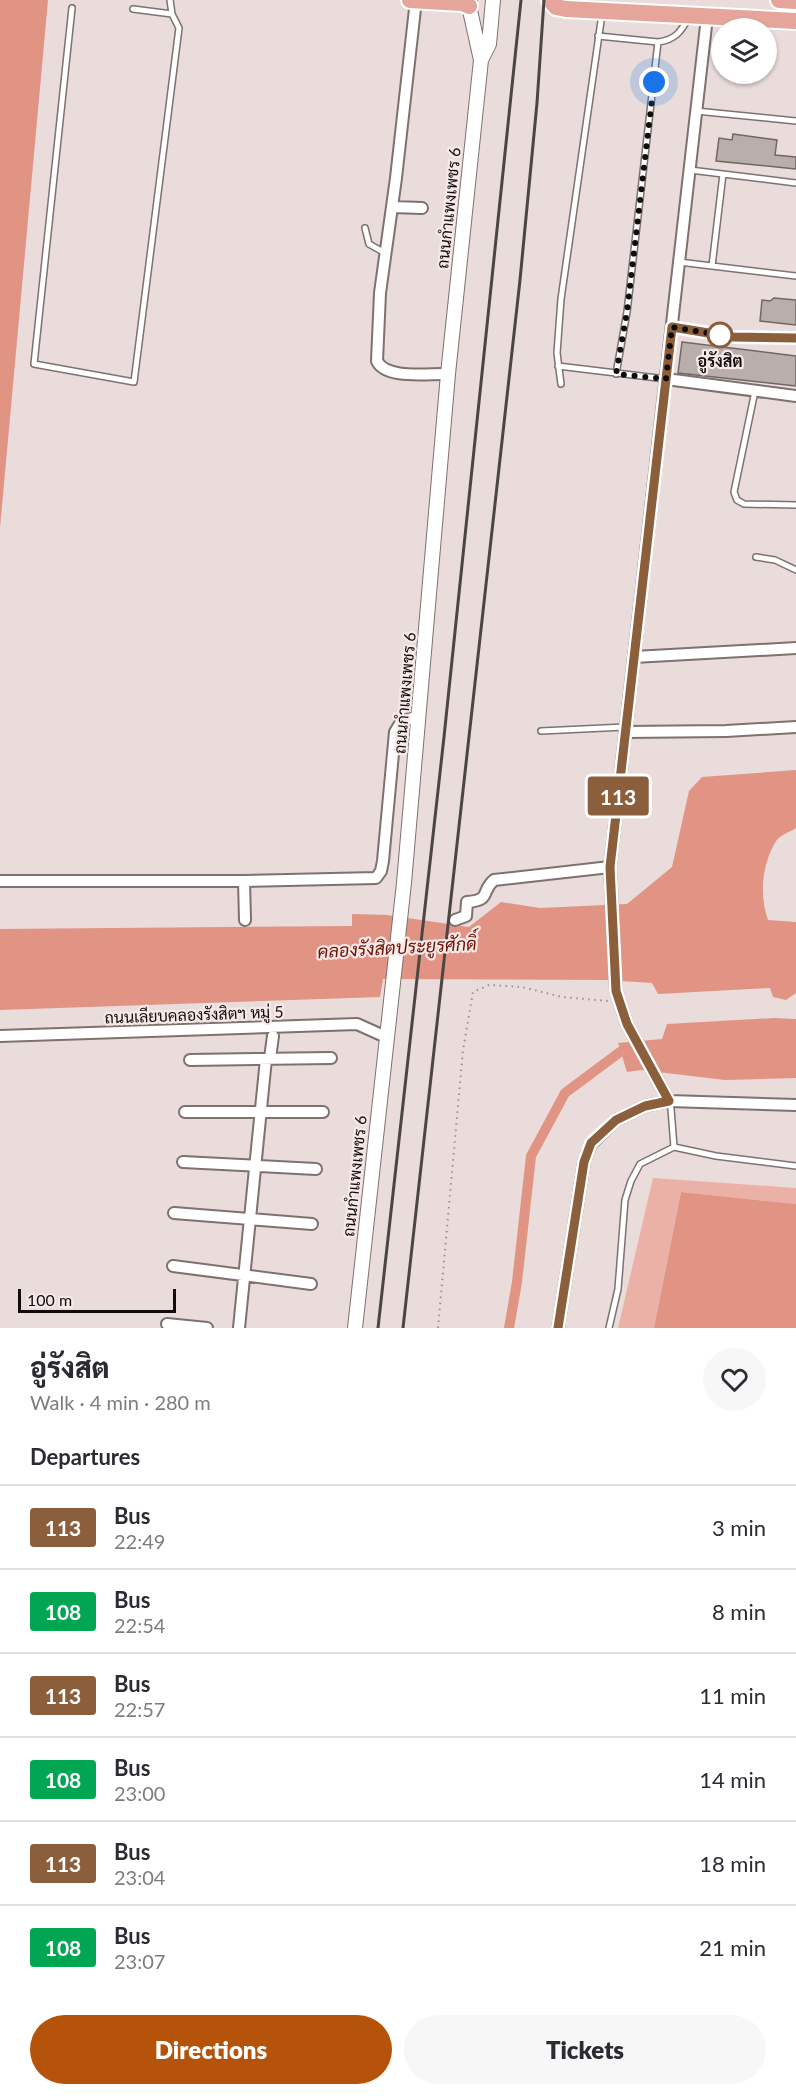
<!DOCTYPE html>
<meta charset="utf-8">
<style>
:root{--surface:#fff;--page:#f7f7f7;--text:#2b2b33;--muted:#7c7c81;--line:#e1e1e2;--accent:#b45309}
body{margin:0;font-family:Lato,Sarabun,sans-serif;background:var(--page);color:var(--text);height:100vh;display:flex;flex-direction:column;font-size:22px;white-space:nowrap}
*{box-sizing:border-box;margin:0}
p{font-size:20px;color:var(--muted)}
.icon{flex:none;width:33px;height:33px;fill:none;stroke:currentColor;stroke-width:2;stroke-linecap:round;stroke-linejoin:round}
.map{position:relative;height:1328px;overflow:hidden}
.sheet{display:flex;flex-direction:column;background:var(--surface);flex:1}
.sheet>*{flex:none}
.badge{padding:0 12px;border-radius:4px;font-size:21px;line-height:39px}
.controls{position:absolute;left:711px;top:18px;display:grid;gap:12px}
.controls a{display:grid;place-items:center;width:66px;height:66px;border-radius:50%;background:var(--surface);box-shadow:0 2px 4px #0004;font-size:30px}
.scale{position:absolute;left:18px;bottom:15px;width:158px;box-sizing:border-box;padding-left:6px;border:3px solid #100c0c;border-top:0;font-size:16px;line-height:21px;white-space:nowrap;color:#100c0c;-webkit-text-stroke:4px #f6e9e7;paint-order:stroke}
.you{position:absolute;width:30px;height:30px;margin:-15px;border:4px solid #fff;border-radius:50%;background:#1a73e8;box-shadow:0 0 0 9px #1a73e833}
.map>.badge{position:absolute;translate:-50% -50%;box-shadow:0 0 0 3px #fff}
h2{padding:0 30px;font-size:22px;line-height:54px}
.round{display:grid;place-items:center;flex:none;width:63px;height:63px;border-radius:32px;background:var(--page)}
.summary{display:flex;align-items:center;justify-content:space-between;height:102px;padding:0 30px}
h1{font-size:28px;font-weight:800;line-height:45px}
.cta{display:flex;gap:12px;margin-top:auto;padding:12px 30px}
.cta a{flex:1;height:69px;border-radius:36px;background:var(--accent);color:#fff;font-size:24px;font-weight:800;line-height:69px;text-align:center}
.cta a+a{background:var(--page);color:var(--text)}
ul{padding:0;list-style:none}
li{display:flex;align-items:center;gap:18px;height:84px;padding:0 30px;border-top:2px solid var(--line)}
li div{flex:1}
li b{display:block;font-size:22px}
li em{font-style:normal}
li .badge{min-width:66px;font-weight:700;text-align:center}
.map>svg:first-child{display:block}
</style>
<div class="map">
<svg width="796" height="1328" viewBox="0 0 796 1328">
<rect width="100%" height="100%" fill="#e9dcda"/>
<path fill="#ecb1a6" d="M653,1178L796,1188V1204L681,1192L654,1328H618Z"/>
<path fill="#e19384" d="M0,0H48L0,528Z
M796,770V828C790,832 780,835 776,841C762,864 759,894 768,920L796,922V993L786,1000L773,997L770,988L658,994L652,983L605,980L383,979L380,997L0,1010V929L352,926V914L387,915L469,927L501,902L540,908L627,904L672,867L689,791L702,777Z
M775,1018L796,1019V1078L725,1080L641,1070L627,1072L618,1043L662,1039L667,1024Z
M681,1192L796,1204V1328H654Z"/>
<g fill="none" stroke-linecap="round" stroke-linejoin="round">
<path stroke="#e19384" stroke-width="10" d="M509,1328L517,1282L531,1156L565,1093L620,1052L634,1051"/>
</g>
<path fill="#baaeac" stroke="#726765" stroke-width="1.5" d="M733,134L777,140L775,155L796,157V169L716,161L719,138L732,140Z
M774,298L796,300V325L760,321L762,300L770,301Z
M682,342L796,356V386L678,373Z"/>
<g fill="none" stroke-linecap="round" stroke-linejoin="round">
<g stroke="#7d726f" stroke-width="8">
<path id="service" d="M72,8L34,364L134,382L179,28L172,14L170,0
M133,9L172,14
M598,36L658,42
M696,111L796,121
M690,170L796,183
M723,174L712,266L796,276
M365,228L369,244L385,253
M679,262L712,266
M672,327L733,337L796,338
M558,366L666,379
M616,374L627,312L658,42C675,40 681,32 689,17
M561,384L557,353L561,299L602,14
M755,391L734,492L737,500L744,504L796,505
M756,557L775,560L796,570
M541,731L625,727
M674,1147L716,1156L796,1166
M609,1328L618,1289L625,1200L631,1181L640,1164L674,1147L671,1109L669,1101"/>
</g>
<g stroke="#7d726f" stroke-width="14">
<path id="minor" d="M416,0L396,178L380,293L377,361C386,380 429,373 448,374
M392,207L422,208
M666,379L796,396
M634,657L796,648
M625,732L726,731L796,727
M0,881H244L376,878L381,871L383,861L395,732L401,722L418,716
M244,881L245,920
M455,920L466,916L467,902C492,900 480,892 494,880L610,867
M0,1036L357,1024L386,1037
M270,1058L273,1036
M190,1060L331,1058
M669,1101L627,1024L616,991L610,867L707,17
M185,1112H323
M183,1162L316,1169
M174,1213L312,1224
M173,1266L311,1284
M167,1324L207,1328
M239,1328L266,1059
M558,1328L584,1162L591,1144L616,1120L645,1106L669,1101L796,1105"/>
</g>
<g stroke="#7d726f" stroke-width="16">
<path id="secondary" d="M481,60L489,44L493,0
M355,1328L404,883L448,374L481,60L469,6L470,0"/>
</g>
<g stroke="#fff" stroke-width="20">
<path id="primary" d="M410,0L462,3L469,6
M550,0L556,7L566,9L796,21
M779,0L796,1"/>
</g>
<path stroke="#9a918f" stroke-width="2" stroke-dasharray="1.5 4.5" stroke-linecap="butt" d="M438,1328L463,1050L473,992L489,985L522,987L562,997L608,1001"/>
<use href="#service" stroke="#fff" stroke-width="5"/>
<use href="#minor" stroke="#fff" stroke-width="10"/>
<use href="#secondary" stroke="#fff" stroke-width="14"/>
<use href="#primary" stroke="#e5a59b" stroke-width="16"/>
<path stroke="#4b4544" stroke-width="3" d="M378,1328L444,737L521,0
M403,1328L520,280L537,103L544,0"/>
</g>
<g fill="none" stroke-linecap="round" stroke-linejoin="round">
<g stroke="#fff" stroke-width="14">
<path id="line" d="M558,1328L584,1162L591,1143L616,1120L645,1106L669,1101L627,1024L616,991L610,867L672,327L733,337L796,338"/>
</g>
<use href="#line" stroke="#8b5e3c" stroke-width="9"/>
<path stroke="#100c0c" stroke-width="6" stroke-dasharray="0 10.8" d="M654,82L627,312L616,374L666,379L672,327L720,335"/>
</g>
<circle fill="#fff" stroke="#8b5e3c" stroke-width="3" cx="720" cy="335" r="12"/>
<g text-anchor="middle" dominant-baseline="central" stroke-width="4.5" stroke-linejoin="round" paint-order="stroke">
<g font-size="16" fill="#100c0c" stroke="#f6e9e7">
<text transform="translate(448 208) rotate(-84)">ถนนกำแพงเพชร 6</text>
<text transform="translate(404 693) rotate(-85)">ถนนกำแพงเพชร 6</text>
<text transform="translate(194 1014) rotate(-2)">ถนนเลียบคลองรังสิตฯ หมู่ 5</text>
<text transform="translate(354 1176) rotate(-84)">ถนนกำแพงเพชร 6</text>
</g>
<g font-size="16" font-weight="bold" fill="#100c0c" stroke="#f6e9e7">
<text x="720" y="360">อู่รังสิต</text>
</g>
<g font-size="18" font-style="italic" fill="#6c0f04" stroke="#f6e9e7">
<text transform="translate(397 947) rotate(-3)">คลองรังสิตประยูรศักดิ์</text>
</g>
</g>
</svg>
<div class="controls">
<a><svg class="icon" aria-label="layers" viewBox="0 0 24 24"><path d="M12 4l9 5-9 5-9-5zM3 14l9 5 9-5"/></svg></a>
</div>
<div class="scale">100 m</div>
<div class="you" style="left:654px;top:82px"></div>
<b class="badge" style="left:618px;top:796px;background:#8b5e3c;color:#fff">113</b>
</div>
<section class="sheet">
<div class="summary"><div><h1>อู่รังสิต</h1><p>Walk · 4 min · 280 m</p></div><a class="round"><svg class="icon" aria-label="heart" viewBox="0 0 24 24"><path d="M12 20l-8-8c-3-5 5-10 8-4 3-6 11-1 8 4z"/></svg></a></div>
<h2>Departures</h2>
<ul>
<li><span class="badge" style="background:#8b5e3c;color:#fff">113</span><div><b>Bus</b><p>22:49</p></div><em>3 min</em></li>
<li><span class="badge" style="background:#00a651;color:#fff">108</span><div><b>Bus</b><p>22:54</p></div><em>8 min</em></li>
<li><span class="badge" style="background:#8b5e3c;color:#fff">113</span><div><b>Bus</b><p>22:57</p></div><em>11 min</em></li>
<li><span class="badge" style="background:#00a651;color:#fff">108</span><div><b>Bus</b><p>23:00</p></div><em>14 min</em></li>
<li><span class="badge" style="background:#8b5e3c;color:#fff">113</span><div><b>Bus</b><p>23:04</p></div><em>18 min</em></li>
<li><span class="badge" style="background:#00a651;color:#fff">108</span><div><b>Bus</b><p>23:07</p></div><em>21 min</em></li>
</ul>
<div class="cta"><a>Directions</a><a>Tickets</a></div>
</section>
